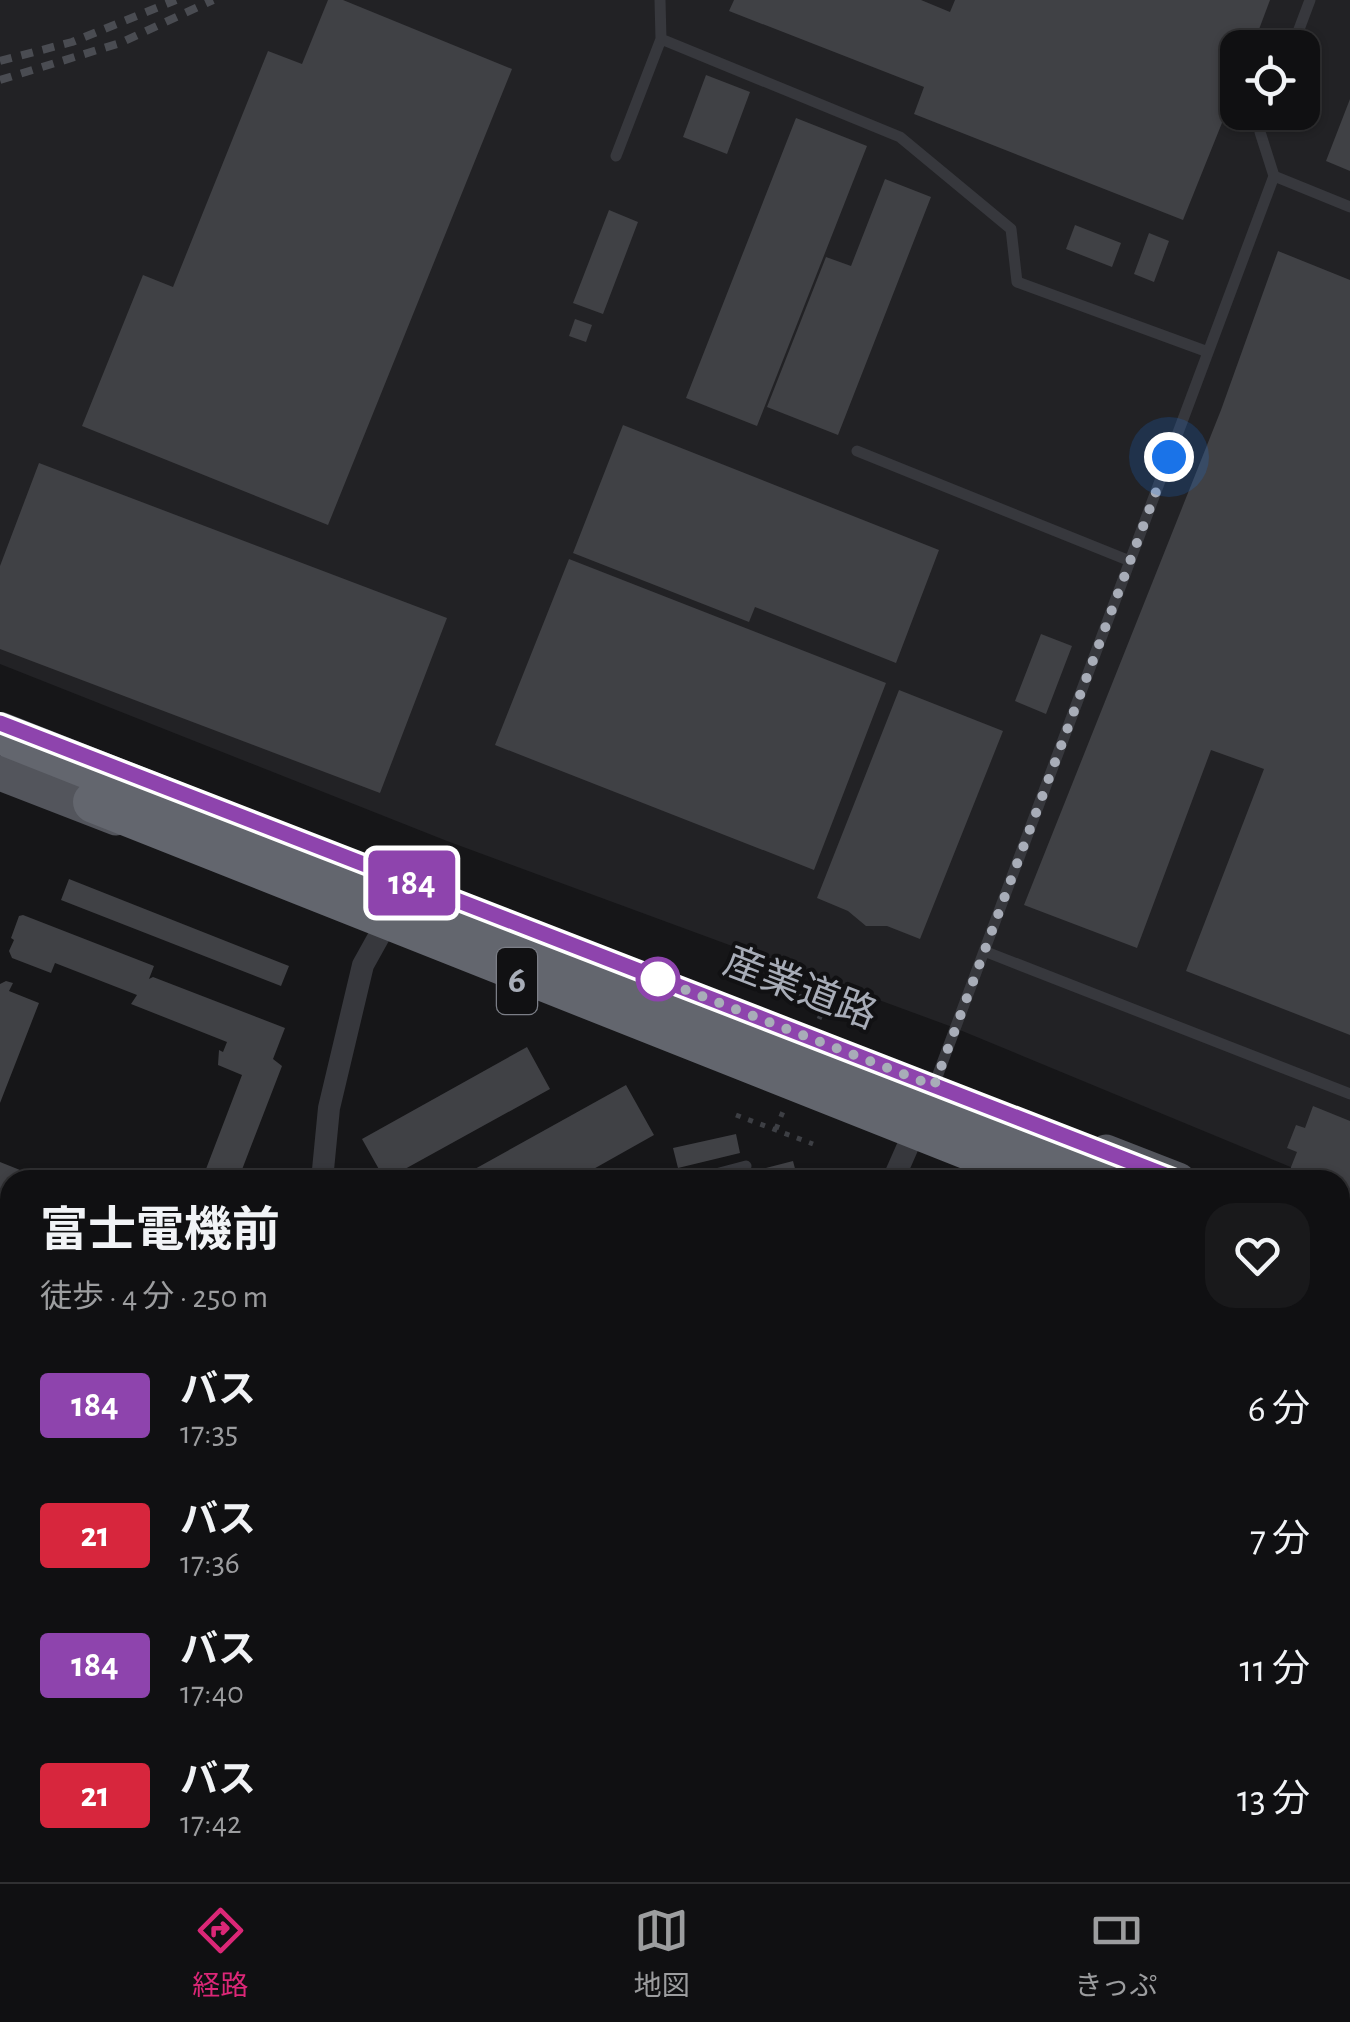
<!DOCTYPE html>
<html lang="ja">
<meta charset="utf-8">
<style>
:root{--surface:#101012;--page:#19191b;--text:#f1f3f6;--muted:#9c9d9f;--line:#303032;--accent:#db2777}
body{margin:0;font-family:"Alegreya Sans","Noto Sans JP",sans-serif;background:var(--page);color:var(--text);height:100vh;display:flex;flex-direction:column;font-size:38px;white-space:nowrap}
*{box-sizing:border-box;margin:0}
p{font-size:32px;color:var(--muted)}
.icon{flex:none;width:55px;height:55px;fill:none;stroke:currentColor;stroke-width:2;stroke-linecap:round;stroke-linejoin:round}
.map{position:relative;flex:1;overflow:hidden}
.panel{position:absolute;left:0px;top:1170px;width:1350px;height:712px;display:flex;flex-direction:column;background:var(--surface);border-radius:30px 30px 0 0;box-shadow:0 2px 8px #0004,0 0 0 2px var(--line)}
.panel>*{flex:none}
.badge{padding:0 20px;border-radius:8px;font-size:35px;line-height:65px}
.buttons{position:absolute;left:1220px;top:30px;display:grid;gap:20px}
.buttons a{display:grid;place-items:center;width:100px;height:100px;border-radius:20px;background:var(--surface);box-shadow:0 2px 8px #0004,0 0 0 2px var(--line);font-size:50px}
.you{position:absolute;width:50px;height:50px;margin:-25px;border:8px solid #fff;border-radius:50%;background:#1a73e8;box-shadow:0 0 0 15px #1a73e833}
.map>.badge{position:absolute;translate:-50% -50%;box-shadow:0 0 0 5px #fff}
.round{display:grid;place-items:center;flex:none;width:105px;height:105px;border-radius:30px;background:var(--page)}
.head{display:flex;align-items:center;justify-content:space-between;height:170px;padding:0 40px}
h1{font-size:48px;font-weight:700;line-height:75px}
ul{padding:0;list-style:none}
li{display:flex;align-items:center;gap:30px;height:130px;padding:0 40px}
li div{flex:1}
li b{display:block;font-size:38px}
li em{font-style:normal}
li .badge{min-width:110px;font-weight:700;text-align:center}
.dock{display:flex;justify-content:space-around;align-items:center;height:140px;border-top:2px solid var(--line);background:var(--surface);font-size:28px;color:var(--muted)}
.dock a{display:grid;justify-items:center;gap:5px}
.dock .selected{color:var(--accent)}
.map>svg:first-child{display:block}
</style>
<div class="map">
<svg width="1350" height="1882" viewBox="0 0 1350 1882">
<rect width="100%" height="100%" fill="#161618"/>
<path fill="#222225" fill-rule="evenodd" d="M0,0H1350V1192L1340,1180H1322L955,1028L447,841L0,664ZM1238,48H1302V112H1238Z"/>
<path fill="#404145" d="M328,0H343L512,69L328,525L82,426L143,275L173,287L268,51L302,64Z
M734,0H921L950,12L955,0H1270L1252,48H1238V83L1183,220L914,114L924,87L729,11Z
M706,75L750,92L727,154L683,137Z
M1350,99V171L1326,161Z
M796,118L867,146L757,426L686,398Z
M885,179L931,197L838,435L767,407L826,257L851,266Z
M609,210L638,222L603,314L573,303Z
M1075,225L1121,243L1112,267L1066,249Z
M1149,233L1169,241L1154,282L1134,274Z
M1278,251L1350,280V1035L1186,971L1264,769L1211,750L1137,948L1024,905L1221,410Z
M575,319L592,325L586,342L569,336Z
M623,425L939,550L896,663L755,607L749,622L573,553Z
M39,463L447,618L380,793L0,649V566Z
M569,559L886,683L814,870L495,745Z
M1041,634L1072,646L1046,714L1015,701Z
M899,690L1003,731L920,939L887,926H866L848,911L817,898Z
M69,879L289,966L281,986L61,900Z
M23,915L154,966L149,979L153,977L285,1028L273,1059L282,1066L238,1180H188L193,1168L202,1171L206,1169L242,1075L218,1065L219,1050L223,1052L227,1042L131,1004L137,995L55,963L51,973L12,958L9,951L14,940L11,938L19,916Z
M6,981L13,983L9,991L39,1003L0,1103V984Z
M527,1047L550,1089L385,1180L362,1139Z
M626,1085L654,1135L574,1180H455Z
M1313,1106L1350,1121V1196L1340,1192V1180H1308L1289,1172L1297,1152L1287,1148L1296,1125L1305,1128Z
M736,1134L740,1153L678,1168L673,1148Z
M793,1161L798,1180H724V1179Z
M0,1162L45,1180H10V1203L0,1199Z
M0,1220L10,1224V1241L0,1237Z
M0,1342L10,1343V1382L0,1381Z
M0,1387L10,1388V1407L0,1406Z
M0,1411L10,1412V1459L0,1458Z
M1350,1412V1445L1340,1429V1418Z
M1340,1446H1350V1473H1340Z
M7,1512H10V1567L2,1566Z
M1350,1535V1567L1340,1568V1536Z
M1350,1635V1659L1340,1665V1641Z
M1350,1661V1685L1344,1688L1340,1667Z
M5,1689L10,1690V1718H0V1693H5Z
M1348,1711L1350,1736L1340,1741V1715Z
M1350,1757V1785L1340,1766V1762Z
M10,1787V1831L0,1836V1791Z
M10,1846V1872L34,1873L3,1882L0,1850Z
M63,1872H87L91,1882H58L55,1876Z
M103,1872H126L130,1882H107Z
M134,1872H156L160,1882H137Z
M191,1872H215V1882H190Z
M234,1872H268L270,1877L264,1878V1882H236Z
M312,1872L347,1876V1882H310Z
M524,1872H554L562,1882H533Z
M653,1872H675L680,1877L675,1882H662Z
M691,1872H718L725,1879L700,1882Z
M775,1872H796L801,1877L805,1873L811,1879L808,1882H779L773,1875Z
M833,1872H860L849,1882H841Z
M866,1872H889L897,1882H856Z
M970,1872H985L992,1879L989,1882H961Z
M1130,1872H1168L1157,1882H1119Z
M1181,1872H1224L1232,1882H1189Z
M1334,1872H1341L1346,1882H1318Z"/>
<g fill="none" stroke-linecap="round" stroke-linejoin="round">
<path stroke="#3d3f44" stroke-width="5" stroke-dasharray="5 8" stroke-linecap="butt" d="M786,991L862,1021
M819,1019L825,1006
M736,1115L813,1144
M776,1129L784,1109
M1348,1700L1350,1703
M948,1882L953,1872"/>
<path stroke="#37383d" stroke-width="11" d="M660,0L661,39
M1292,48L1310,0
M616,156L661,39L900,137L1011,229L1017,282L1208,352
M1274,176L1350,207
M857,451L1130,561
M984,951L1350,1094
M931,1093L1274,176L1260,132L1267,112
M693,1180L746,1166
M1340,1487L1350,1485
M1344,1596H1350
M0,1599L10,1601
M16,1882L39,1872
M741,1882L753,1872"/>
<path stroke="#37383d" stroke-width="22" d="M322,1180L329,1108L363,965L393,911
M893,1180L919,1121
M0,1327H10
M0,1474L10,1475
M0,1666L10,1672
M1340,1845L1350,1839
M819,1872L828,1882
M440,1882V1872
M601,1882L611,1872
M1279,1882L1295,1872"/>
<path stroke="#53555c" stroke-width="35" d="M0,773L116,818
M1106,1152L1178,1180"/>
<path stroke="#63666e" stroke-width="42" d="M0,733L1132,1180
M94,802L1047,1180
M1340,1262L1350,1266
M1340,1296L1350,1300"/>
<path stroke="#4a4c52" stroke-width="8" stroke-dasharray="12 10" stroke-linecap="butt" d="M0,61L72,42L176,0
M0,80L120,43L213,0"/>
</g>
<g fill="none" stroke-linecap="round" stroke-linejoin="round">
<g stroke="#fff" stroke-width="22">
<path id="line" d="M0,723L1178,1180"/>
</g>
<use href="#line" stroke="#8e44ad" stroke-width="15"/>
<path stroke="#a8adb8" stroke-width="10" stroke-dasharray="0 18" d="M658,979L655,978L934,1086L1169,457"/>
</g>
<circle fill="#fff" stroke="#8e44ad" stroke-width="5" cx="658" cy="979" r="20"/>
<g text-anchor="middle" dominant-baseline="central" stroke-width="8" stroke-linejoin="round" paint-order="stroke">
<rect fill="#111113" stroke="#7b7e86" stroke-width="2.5" x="497" y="948" width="40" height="66" rx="8"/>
<g font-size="38" font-weight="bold" fill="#a8adb8">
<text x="517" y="981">6</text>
</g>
<g font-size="40" fill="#a8adb8" stroke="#111113">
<text transform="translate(800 989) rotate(21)">産業道路</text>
</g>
</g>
</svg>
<div class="buttons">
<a><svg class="icon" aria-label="locate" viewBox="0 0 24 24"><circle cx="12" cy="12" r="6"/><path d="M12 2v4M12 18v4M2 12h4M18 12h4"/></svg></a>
</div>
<div class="you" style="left:1169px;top:457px"></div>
<b class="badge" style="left:412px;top:883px;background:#8e44ad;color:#fff">184</b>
<section class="panel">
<div class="head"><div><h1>富士電機前</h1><p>徒歩 · 4 分 · 250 m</p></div><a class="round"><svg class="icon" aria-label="heart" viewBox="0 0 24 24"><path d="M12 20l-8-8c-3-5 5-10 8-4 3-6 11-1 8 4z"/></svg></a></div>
<ul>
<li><span class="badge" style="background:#8e44ad;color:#fff">184</span><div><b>バス</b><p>17:35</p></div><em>6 分</em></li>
<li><span class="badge" style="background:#d7263d;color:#fff">21</span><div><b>バス</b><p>17:36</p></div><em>7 分</em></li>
<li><span class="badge" style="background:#8e44ad;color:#fff">184</span><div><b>バス</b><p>17:40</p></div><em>11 分</em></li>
<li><span class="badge" style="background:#d7263d;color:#fff">21</span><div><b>バス</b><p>17:42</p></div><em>13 分</em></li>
</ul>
</section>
</div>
<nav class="dock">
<a class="selected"><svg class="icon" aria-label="directions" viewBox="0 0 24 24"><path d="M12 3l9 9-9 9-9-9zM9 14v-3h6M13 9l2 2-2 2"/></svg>経路</a>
<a><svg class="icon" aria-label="map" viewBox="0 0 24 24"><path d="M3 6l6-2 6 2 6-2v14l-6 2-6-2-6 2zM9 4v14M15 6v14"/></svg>地図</a>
<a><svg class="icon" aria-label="tickets" viewBox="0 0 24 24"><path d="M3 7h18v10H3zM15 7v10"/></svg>きっぷ</a>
</nav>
